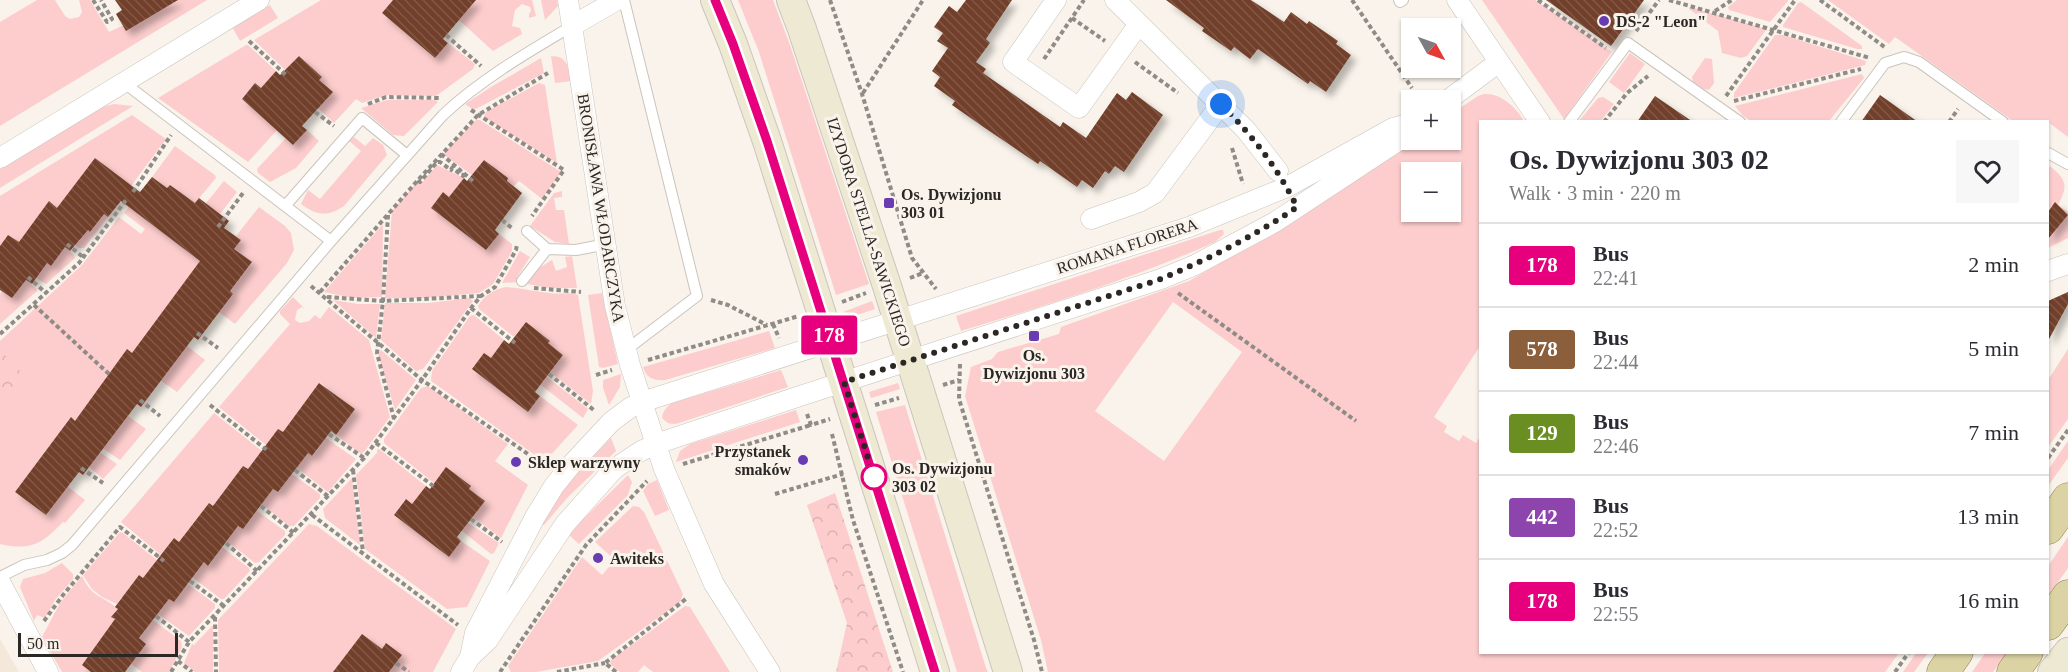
<!DOCTYPE html>
<meta charset="utf-8">
<style>
:root{--surface:#fff;--page:#f7f7f7;--text:#2b2b33;--muted:#7c7c81;--line:#e1e1e2}
body{margin:0;font-family:Georgia,serif;background:var(--page);color:var(--text);height:100vh;display:flex;flex-direction:column;font-size:22px;white-space:nowrap}
*{box-sizing:border-box;margin:0}
p{font-size:20px;color:var(--muted)}
.icon{flex:none;width:33px;height:33px;fill:none;stroke:currentColor;stroke-width:2;stroke-linecap:round;stroke-linejoin:round}
.map{position:relative;flex:1;overflow:hidden}
.sheet{position:absolute;left:1479px;top:120px;width:570px;height:534px;display:flex;flex-direction:column;background:var(--surface);border-radius:0px;box-shadow:0 2px 4px #0004}
.sheet>*{flex:none}
.badge{padding:0 12px;border-radius:4px;font-size:21px;line-height:39px}
.needle{width:39px;rotate:130deg}
.tools{position:absolute;left:1401px;top:18px;display:grid;gap:12px}
.tools a{display:grid;place-items:center;width:60px;height:60px;border-radius:0px;background:var(--surface);box-shadow:0 2px 4px #0004;font-size:30px}
.scale{position:absolute;left:18px;bottom:15px;width:160px;box-sizing:border-box;padding-left:6px;border:3px solid #2a2724;border-top:0;font-size:16px;line-height:21px;white-space:nowrap;color:#2a2724;-webkit-text-stroke:4px #f9f3eb;paint-order:stroke}
.you{position:absolute;width:30px;height:30px;margin:-15px;border:4px solid #fff;border-radius:50%;background:#1a73e8;box-shadow:0 0 0 9px #1a73e833}
.map>.badge{position:absolute;translate:-50% -50%;box-shadow:0 0 0 3px #fff}
.round{display:grid;place-items:center;flex:none;width:63px;height:63px;border-radius:0px;background:var(--page)}
.head{display:flex;align-items:center;justify-content:space-between;height:102px;padding:0 30px}
h1{font-size:28px;font-weight:800;line-height:45px}
ul{padding:0;list-style:none}
li{display:flex;align-items:center;gap:18px;height:84px;padding:0 30px;border-top:2px solid var(--line)}
li div{flex:1}
li b{display:block;font-size:22px}
li em{font-style:normal}
li .badge{min-width:66px;font-weight:700;text-align:center}
.map>svg:first-child{display:block}
</style>
<div class="map">
<svg width="2068" height="672" viewBox="0 0 2068 672">
<defs>
<pattern id="forest-crowns" width="20" height="18" patternUnits="userSpaceOnUse" patternTransform="scale(1.5)"><rect width="20" height="18" fill="#fdcdcd"/><path d="M2 6a3 3 0 1 1 6 0M12 15a3 3 0 1 1 6 0" fill="none" stroke="#d9b0b0"/></pattern>
<pattern id="building-back-hatch" width="6" height="6" patternUnits="userSpaceOnUse" patternTransform="scale(1.5)"><rect width="6" height="6" fill="#72402a"/><path d="M-1 5l2 2M0 0l6 6M5-1l2 2" fill="none" stroke="#815947"/></pattern>
<filter id="shadow"><feDropShadow dx="5.5" dy="5.5" stdDeviation="3" flood-color="#0004"/></filter>
</defs>
<rect width="100%" height="100%" fill="#f9f3eb"/>
<path fill="#f4e8da" d="M0,639L19,672H0Z"/>
<path fill="#fdcdcd" fill-rule="evenodd" d="M37,0H55L65,16L70,19L79,17L82,12L79,0H90L109,32L178,0H207L0,126V22Z
M321,0H393L382,13L435,58L448,43L475,64L473,69L436,96L386,95L362,103L356,99L334,123L318,108L332,93L319,80L321,76L299,56L285,70L254,40Z
M468,0H532L536,16L529,18V14L531,11L530,7L522,4L515,10L512,26L520,28L522,34L493,51L459,20L472,5Z
M541,0H557L558,6L545,20Z
M738,0H773L790,45L869,284L836,295L759,52Z
M1482,0H1535L1612,52L1564,119Z
M1737,0H1788V1L1770,22L1729,10L1728,7Z
M1828,0H2068V137L2048,122L2013,121L1895,37L1889,44Z
M1801,2L1862,46V49H1857L1783,27V25L1798,3Z
M270,5L278,18L240,41L232,27Z
M1690,7L1763,28L1766,30L1747,56L1741,58L1722,53L1718,31L1689,9Z
M1775,35H1783L1866,61L1865,65L1734,98V93Z
M246,45H248L276,71L261,88L255,83L242,99L277,130L248,162L158,98Z
M1630,53L1645,64L1624,93L1609,82Z
M551,56C568,56 568,67 571,81L555,83Z
M541,58L544,73L474,110L465,104L491,87Z
M1705,58L1712,59L1714,83L1709,90L1704,89L1693,82L1692,77Z
M1862,74L1864,78L1829,121H1751L1743,116L1735,106Z
M539,83L545,85L557,163L484,117L486,112Z
M1484,94C1501,93 1516,107 1524,121L1480,122V346L1434,417L1447,426L1444,432L1459,441L1463,435L1476,443L1479,438L1480,439V652L1899,653L1885,672H1048L1041,640L965,396L971,367L992,359L998,352L1059,334L1061,327L1189,281L1285,226L1412,140H1450L1451,114L1478,96ZM1412,172H1450V212H1412ZM1173,302L1242,352L1164,461L1095,411Z
M1603,97L1614,104L1601,121H1579L1598,98Z
M387,100H435L438,102L404,136L393,135L361,108Z
M114,104L133,106L0,188V169L99,108Z
M132,115L166,139L131,186L60,210L49,202L26,233L20,244L8,235L0,246V196Z
M476,120H480L561,172L542,199L519,181L514,186L507,181L508,178L484,160L472,175L443,154Z
M307,130L319,141L296,168L270,182L258,173L257,169L286,138L293,145Z
M354,137L365,146L373,138L383,145L387,155L344,206C328,217 317,216 301,204L308,190L320,199L361,151L349,141Z
M175,146L215,175L216,178L195,203L170,185L167,188L152,177Z
M437,165L464,178L449,197L443,192L431,208L486,250L499,234L512,244V251L493,284L479,293L422,298H385L392,211L417,182L421,184Z
M2050,166C2067,180 2068,186 2058,205L2068,212V238L2048,248V170Z
M224,181L237,192L213,223L209,206L206,203Z
M562,191V197L554,198L556,210H564L569,244L555,242L530,226L554,193Z
M129,207L210,268L132,353L75,421L70,418L15,492L46,515L67,486L85,500L65,523L63,522C42,544 31,551 0,544V341L82,265L119,217L141,234L145,229L124,213Z
M259,207L285,226L291,233L294,250L287,263L235,324L215,309H222L233,294L226,288L233,287L252,263L234,249L241,240L236,236Z
M104,214L108,217L84,248H79L70,241L81,225L90,232Z
M383,224L382,297L353,298L324,292Z
M1220,230H1223L1224,234L1215,242C1132,279 1047,305 961,331L956,316Z
M65,247L74,255L75,258L46,284L30,274Z
M520,251L530,257L517,277L521,282L502,283Z
M572,256L577,288H550L527,284L539,268L552,260L556,271L567,267L565,257Z
M26,280L37,289V291L0,324V294L2,291L12,298Z
M506,287C521,288 534,291 549,293C559,295 569,291 578,295L593,391L591,404L550,372L563,355L548,343L550,341L526,322L514,337L479,309L478,306C484,296 494,289 506,287Z
M602,293L618,364L603,368L599,367L588,295Z
M293,297L306,310L302,307L297,310L295,320L300,323L309,321L315,315L320,319L329,307L369,340L390,417L364,452L361,454L336,435L354,409L320,383L292,426L266,445L219,407L290,324L280,314V311Z
M469,298L473,301L423,369L416,371L381,340L385,303H429Z
M333,300L358,304H380L376,338Z
M872,301L875,309L845,319L843,312Z
M474,315L504,340L491,358L528,411L540,396L578,425L548,458L542,460L431,381L432,371L470,316Z
M769,331L775,348L665,380C654,381 646,378 643,367Z
M187,346L205,360L177,392L157,378L164,377Z
M2068,349V419L2048,447V380Z
M381,350L416,380L395,410L378,354Z
M781,370L788,387L679,423C671,425 668,424 662,418C663,411 666,407 672,403Z
M621,374L620,387L609,405L603,388V380Z
M547,377L588,409L583,418L541,385Z
M898,383L900,389L871,398L869,392Z
M428,386L508,444L495,461L528,485L501,538L473,517L484,501L434,483L384,443V439L421,388Z
M905,405L986,668L988,672H957L876,412Z
M796,410L800,422L676,462L680,451L690,444Z
M214,413L262,451L251,472L243,466L217,509L209,503L185,534L182,543L174,538L161,555L121,522Z
M128,416L146,429L120,460L98,445H106Z
M326,438L356,459L328,492L296,467L308,453L313,456Z
M611,438L616,451L568,497L544,525H542C548,499 592,458 611,438Z
M2068,441V458L2048,486V470Z
M95,449L117,464L103,479L85,463Z
M379,449L426,486L412,504L405,499L394,515L449,556L461,541L490,561L467,607L447,609L365,549L356,475L377,453V450Z
M292,474L320,494V498L294,526H289L262,504L273,489L278,492Z
M628,475L632,482L628,495L579,544L568,534Z
M352,478L360,545L325,518L323,509Z
M657,480L669,510L655,516L643,491L648,484Z
M633,506L639,507L644,512L683,594L680,602L598,661L536,672H511L508,666L582,557L602,575L615,560L595,542Z
M257,511L285,531V535L259,562L255,563L227,541L238,526L243,529Z
M468,523L499,543L494,553L491,554L462,531Z
M309,524L317,526L456,629L433,672H389L402,655L380,652L333,672H219L218,620Z
M120,532L123,533L157,560L146,580L139,575L127,591V600L122,597L117,604L102,597L92,589L83,575Z
M2068,537V568L2048,596V566Z
M222,547L249,568L250,571L224,599H221L192,577L204,562L209,566Z
M62,563L73,574V579L55,600L45,618L37,615L34,621L20,587L23,579L45,573Z
M82,576C92,598 102,595 118,609L112,617L115,619L82,665L91,672H62L42,637L60,603Z
M188,584L215,604V608L189,636L158,614L169,599L174,602Z
M685,606L690,607L730,672H653L644,665L638,672H620L610,664L611,660Z
M153,620L181,641L182,647L169,672H142L125,659L146,644L139,638Z
M212,626H213V672H195L184,663L192,644L194,645Z
M1986,652L2007,653L1993,672H1972Z
M1916,653H1928L1914,672H1903Z"/>
<path fill="url(#forest-crowns)" d="M5,355L24,375L0,399V381L2,378L0,376V360Z
M835,493L893,672H836L847,623L807,505Z"/>
<path fill="url(#building-back-hatch)" filter="url(#shadow)" d="M115,0H178L126,31L116,14L122,10Z
M393,0H476L443,39L448,43L435,58L382,13Z
M966,0H1012L986,39L990,43L976,62L986,69L983,73L1060,127L1063,122L1086,138L1117,93L1126,100L1132,92L1163,115L1124,172L1115,166L1109,174L1105,171L1093,188L1082,180L1077,187L1040,161L1038,164L982,126L952,105L955,101L934,86L940,77L932,71L948,48L937,41L943,33L934,27L949,6L957,12Z
M1166,0H1251L1284,22L1291,12L1307,24L1309,21L1338,41L1336,44L1351,55L1326,92L1310,81L1308,84L1258,49L1250,59L1234,47L1231,51L1202,31L1204,28Z
M1546,0H1644L1611,46Z
M299,56L322,77L319,80L333,92L302,126L307,130L293,145L242,99L255,83L261,88L276,71L280,75Z
M1880,95L1918,122H1861Z
M1655,96L1693,122H1637Z
M95,158L140,192L152,177L167,188L170,185L195,203L199,198L229,221L224,228L241,240L234,249L252,262L230,291L233,294L198,340L194,337L141,407L137,404L83,475L79,472L46,515L15,492L71,417L75,421L127,349L132,353L200,261L121,201L108,217L104,214L90,232L88,230L70,251L65,247L51,266L47,263L32,284L26,280L12,298L0,290V246L8,235L19,242L49,201L57,208Z
M484,160L508,178L507,181L522,193L495,230L499,234L486,250L431,208L443,192L449,197L464,178L467,181Z
M2055,202L2068,215L2048,239V212Z
M2068,292V304L2048,341V301Z
M526,322L550,341L548,343L563,355L535,392L540,396L528,412L472,369L484,353L491,358L504,340L509,344Z
M319,383L355,409L336,435L331,431L312,456L308,453L278,492L273,489L243,529L238,526L208,566L204,562L174,602L169,599L139,638L146,644L125,672H91L82,665L115,619L111,617L118,609L115,607L139,575L143,578L174,538L179,542L209,503L213,506L243,466L248,469L278,429L283,432Z
M446,467L471,486L469,489L485,501L457,537L461,541L449,557L394,515L406,499L412,504L426,486L430,489Z
M362,634L382,649L386,643L402,655L389,672H333Z"/>
<g fill="none" stroke-linecap="round" stroke-linejoin="round">
<g stroke="#cac4bc" stroke-width="12">
<path id="lane" d="M624,0L697,296L626,350
M1399,0L1400,2L1403,0
M123,82L331,241
M1569,122L1628,43L1740,122
M1841,122L1885,63L1904,57L1919,62L2003,122
M2048,153L2068,164
M286,205L362,118L407,155
M527,231L547,249
M522,281L547,249L576,250L607,244
M0,577L24,565L47,560L62,553L72,545L331,241L443,115C480,80 528,52 572,26"/>
</g>
<g stroke="#cac4bc" stroke-width="21">
<path id="street" d="M568,0L615,306L630,365L664,469L714,584L770,672
M1056,0L1013,62L1079,108L1139,24
M1115,0L1246,130L1278,171
M1457,0L1540,122
M572,26L617,0
M1448,100L1499,62
M0,158L259,0
M1091,219L1139,202L1155,193L1221,104
M2048,271L2068,264
M0,582L48,672
M470,657L475,633L535,517L554,486L571,465L611,422L631,407L642,402L1189,227L1287,187L1393,128L1412,123
M461,672L470,657L488,640L565,524L614,469L641,451L656,444L800,396L1161,279L1195,265L1275,222L1401,139L1411,128"/>
</g>
<g stroke="#cac4bc" stroke-width="30">
<path id="secondary" d="M715,0L733,44L767,141L935,672
M791,0L802,29L887,286L1008,672
M2052,672L2068,652"/>
</g>
<g stroke="#8f8350" stroke-width="33">
<path id="primary" d="M2048,528L2068,499
M2048,624L2068,596
M1943,672L1957,652
M2013,672L2027,652"/>
</g>
<path stroke="#908b86" stroke-width="4" stroke-dasharray="4.5 3" stroke-linecap="butt" d="M93,0L107,22L112,19L101,0
M830,0L862,94L912,258L936,289
M1352,0L1412,88
M1538,0L1606,48
M1669,0L1870,58
M1820,0L1886,48
M1715,11L1732,0
M1072,18L1105,41
M1636,31L1659,0
M446,35L481,66
M249,41L286,75
M1044,59L1084,0
M1135,62L1178,93
M863,93L923,0
M1726,96L1795,0
M1734,101L1861,69
M368,104L386,97L440,98
M471,110L564,170L532,216
M315,112L334,126
M1604,122L1627,93L1648,76
M1949,122L1958,109
M1232,148L1243,184
M441,154L473,181
M418,180L420,182L437,162H440L451,170L452,168L463,176L464,173
M133,192L171,135
M388,215L383,301L377,353L394,419
M502,220L513,229
M218,227L243,193
M67,244L83,257
M28,277L46,293
M910,278L923,273
M311,286L422,380L545,466
M534,288L581,292
M320,292L418,180L478,115L548,73
M1178,293L1356,421
M327,297L383,301L481,296
M711,300L728,305L767,325
M842,302L866,293
M34,305L109,374
M471,308L515,343
M773,324L779,338
M197,333L218,348
M0,334L79,263L126,200
M648,360L799,316
M960,364L959,399L1034,640L1042,672
M549,374L595,411
M596,375L612,370
M943,385L959,380
M140,400L160,416
M210,405L268,451
M875,405L899,398
M807,414L811,425L830,419
M329,434L364,458
M832,434L853,520L903,672
M376,443L436,488
M2048,458L2068,430
M683,464L811,425
M81,468L103,483
M295,470L329,497
M353,470L363,552
M775,494L843,474
M261,506L294,533
M312,515L458,625
M471,519L502,542
M226,543L257,571
M190,581L224,606
M156,616L189,642
M215,617L216,672
M44,621L63,595L120,527L164,561
M178,661L192,672
M396,663L409,672
M171,672L189,642L364,458L422,380L471,308L481,296L495,287L516,250L517,244
M500,672L586,545L647,481
M557,672L605,663
M616,672L605,663L687,598
M1895,672L1909,652"/>
<use href="#lane" stroke="#fff" stroke-width="10"/>
<use href="#street" stroke="#fff" stroke-width="20"/>
<use href="#secondary" stroke="#eee9d2" stroke-width="28"/>
<use href="#primary" stroke="#dcd3a4" stroke-width="32"/>
</g>
<g fill="none" stroke-linecap="round" stroke-linejoin="round">
<g stroke="#fff" stroke-width="14">
<path id="line" d="M715,0L733,44L767,141L935,672"/>
</g>
<use href="#line" stroke="#e6007e" stroke-width="9"/>
<path stroke="#2a2724" stroke-width="6" stroke-dasharray="0 10.8" d="M874,477L844,382L1161,279C1208,259 1255,236 1297,207C1276,165 1254,138 1221,104"/>
</g>
<g fill="#683bb2" stroke="#f9f3eb" stroke-width="2">
<circle cx="1604" cy="21" r="6"/>
<rect x="883" y="197" width="12" height="12" rx="3"/>
<rect x="1028" y="330" width="12" height="12" rx="3"/>
<circle cx="803" cy="460" r="6"/>
<circle cx="516" cy="462" r="6"/>
<circle cx="598" cy="558" r="6"/>
</g>
<circle fill="#fff" stroke="#e6007e" stroke-width="3" cx="874" cy="477" r="12"/>
<g text-anchor="middle" dominant-baseline="central" stroke-width="6" stroke-linejoin="round" paint-order="stroke">
<g font-size="16" font-weight="bold" fill="#2a2724" stroke="#f9f3eb" text-anchor="start">
<text x="1616" y="21">DS-2 "Leon"</text>
<text x="901" y="194">Os. Dywizjonu<tspan x="901" dy="18">303 01</tspan></text>
<text x="1034" y="355" text-anchor="middle">Os.<tspan x="1034" dy="18">Dywizjonu 303</tspan></text>
<text x="791" y="451" text-anchor="end">Przystanek<tspan x="791" dy="18">smaków</tspan></text>
<text x="528" y="462">Sklep warzywny</text>
<text x="610" y="558">Awiteks</text>
</g>
<g font-size="16" fill="#2a2724" stroke="#f9f3eb">
<text transform="translate(601 208) rotate(81)">BRONISŁAWA WŁODARCZYKA</text>
<text transform="translate(869 232) rotate(72)">IZYDORA STELLA-SAWICKIEGO</text>
<text transform="translate(1127 246) rotate(-18)">ROMANA FLORERA</text>
</g>
<g font-size="16" font-weight="bold" fill="#2a2724" stroke="#f9f3eb" text-anchor="start">
<text x="892" y="468">Os. Dywizjonu<tspan x="892" dy="18">303 02</tspan></text>
</g>
</g>
</svg>
<div class="tools">
<a><svg class="needle" viewBox="-14 -14 28 28"><path d="M0-13l5 13h-10z" fill="#e53935"/><path d="M0 13l5-13h-10z" fill="#7c7c81"/></svg></a>
<a>+</a>
<a>−</a>
</div>
<div class="scale">50 m</div>
<div class="you" style="left:1221px;top:104px"></div>
<b class="badge" style="left:829px;top:335px;background:#e6007e;color:#fff">178</b>
<section class="sheet">
<div class="head"><div><h1>Os. Dywizjonu 303 02</h1><p>Walk · 3 min · 220 m</p></div><a class="round"><svg class="icon" aria-label="heart" viewBox="0 0 24 24"><path d="M12 20l-8-8c-3-5 5-10 8-4 3-6 11-1 8 4z"/></svg></a></div>
<ul>
<li><span class="badge" style="background:#e6007e;color:#fff">178</span><div><b>Bus</b><p>22:41</p></div><em>2 min</em></li>
<li><span class="badge" style="background:#8b5e3c;color:#fff">578</span><div><b>Bus</b><p>22:44</p></div><em>5 min</em></li>
<li><span class="badge" style="background:#6b8e23;color:#fff">129</span><div><b>Bus</b><p>22:46</p></div><em>7 min</em></li>
<li><span class="badge" style="background:#8e44ad;color:#fff">442</span><div><b>Bus</b><p>22:52</p></div><em>13 min</em></li>
<li><span class="badge" style="background:#e6007e;color:#fff">178</span><div><b>Bus</b><p>22:55</p></div><em>16 min</em></li>
</ul>
</section>
</div>
